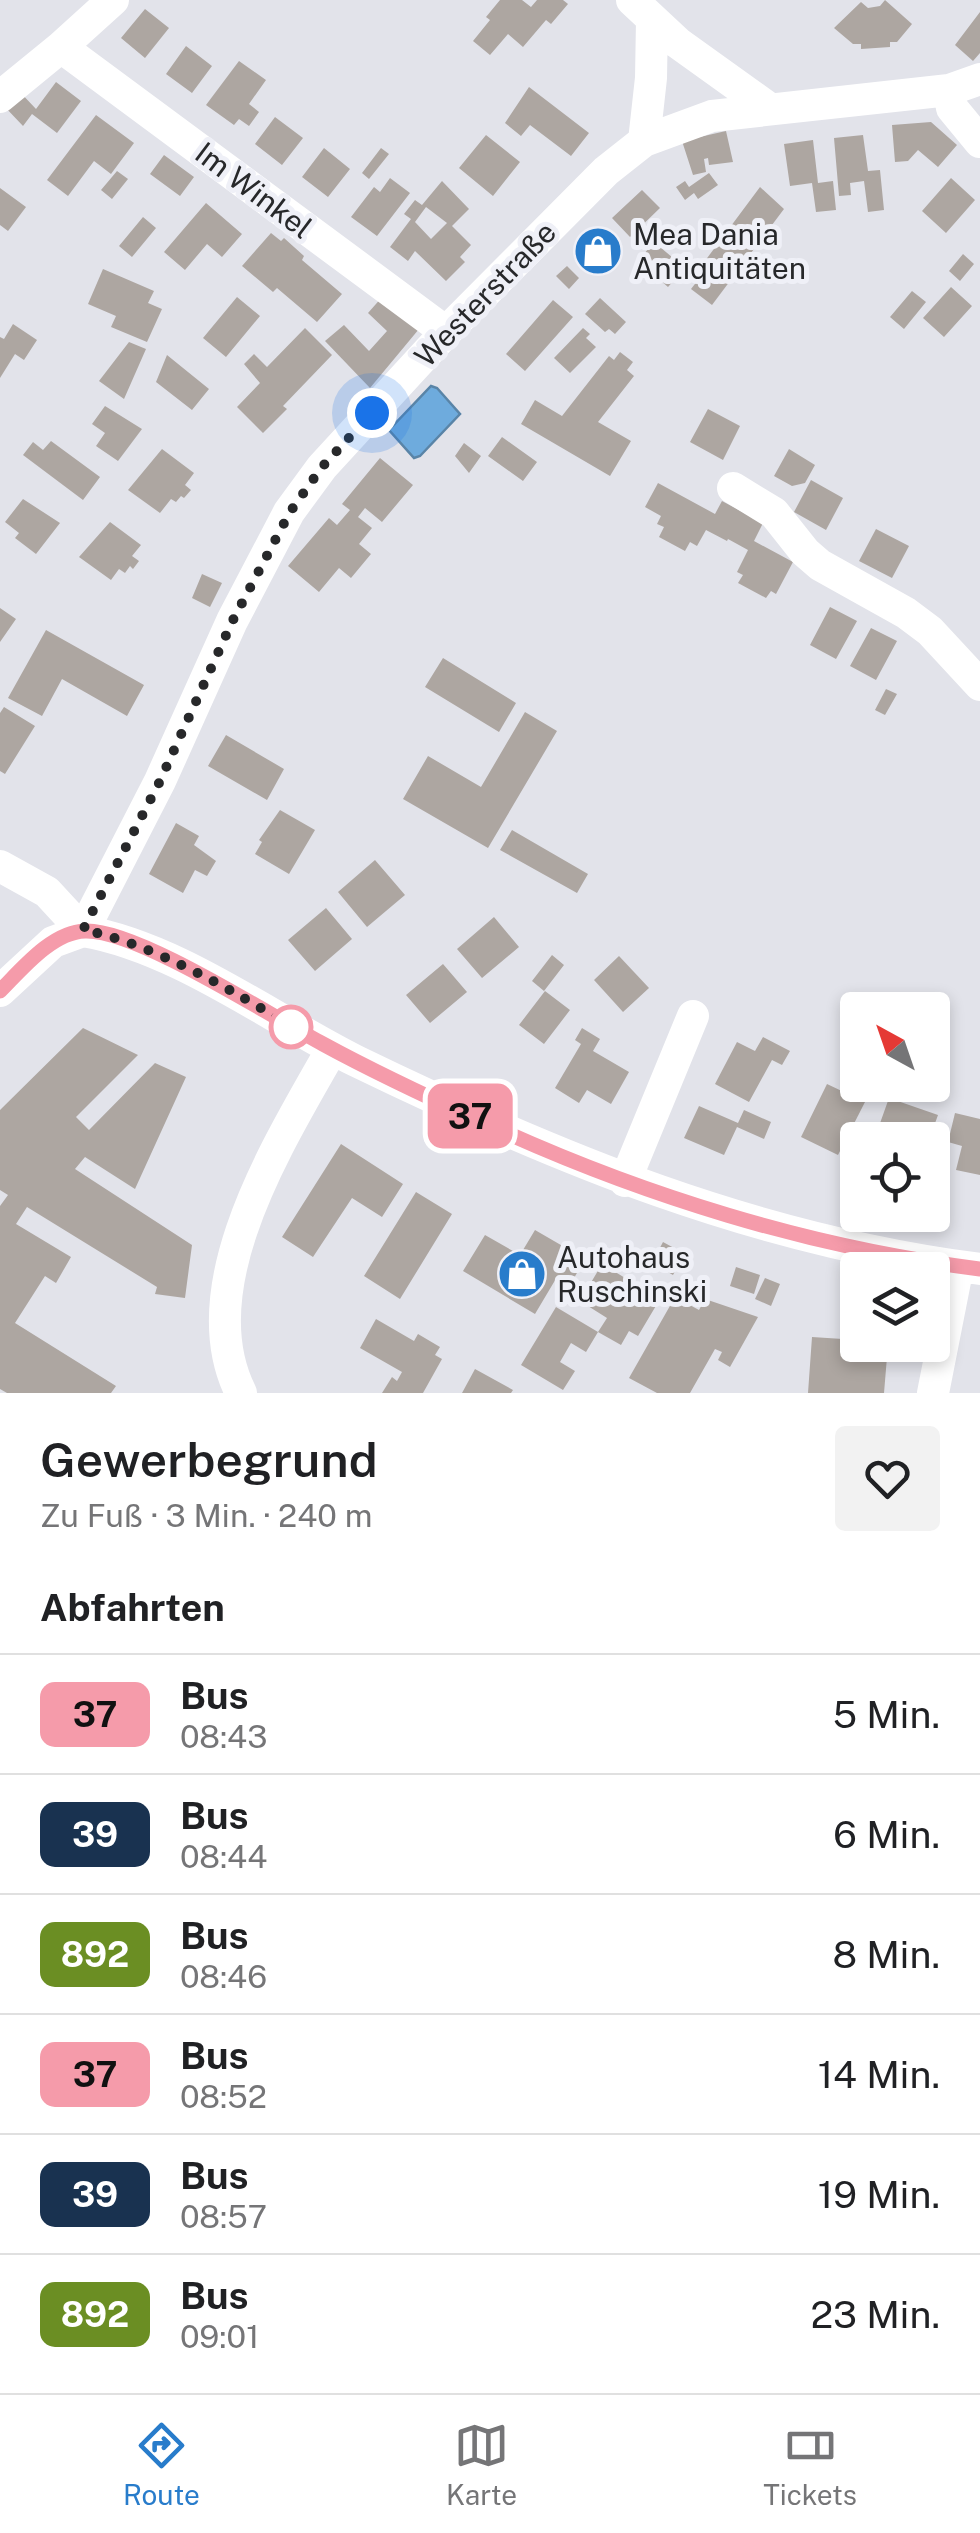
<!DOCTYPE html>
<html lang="de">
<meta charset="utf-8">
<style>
:root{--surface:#fff;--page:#f2f2f2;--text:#202124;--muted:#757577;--line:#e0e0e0;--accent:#287ccb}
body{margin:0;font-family:"Public Sans",sans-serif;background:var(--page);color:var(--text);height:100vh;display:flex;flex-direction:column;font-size:38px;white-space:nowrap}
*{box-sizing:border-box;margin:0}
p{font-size:32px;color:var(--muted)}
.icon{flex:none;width:55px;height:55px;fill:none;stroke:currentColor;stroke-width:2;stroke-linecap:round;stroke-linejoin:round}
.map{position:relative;height:1393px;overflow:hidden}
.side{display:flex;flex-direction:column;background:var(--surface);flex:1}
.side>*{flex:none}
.badge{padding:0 20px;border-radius:15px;font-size:35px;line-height:65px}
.needle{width:65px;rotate:320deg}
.buttons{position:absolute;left:840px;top:992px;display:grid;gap:20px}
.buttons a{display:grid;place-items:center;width:110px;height:110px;border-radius:10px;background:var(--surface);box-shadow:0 5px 15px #0003;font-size:50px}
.you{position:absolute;width:50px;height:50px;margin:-25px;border:8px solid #fff;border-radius:50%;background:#1a73e8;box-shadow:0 0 0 15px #1a73e833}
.map>.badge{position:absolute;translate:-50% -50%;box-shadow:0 0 0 5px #fff}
h2{padding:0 40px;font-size:38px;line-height:90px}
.round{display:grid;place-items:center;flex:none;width:105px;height:105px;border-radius:10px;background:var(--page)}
.headline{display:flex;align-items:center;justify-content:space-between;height:170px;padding:0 40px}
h1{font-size:48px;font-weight:600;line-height:75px}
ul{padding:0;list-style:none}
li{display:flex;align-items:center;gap:30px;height:120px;padding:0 40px;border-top:2px solid var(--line)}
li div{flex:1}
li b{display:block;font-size:38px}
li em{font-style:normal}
li .badge{min-width:110px;font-weight:700;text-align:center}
.menu{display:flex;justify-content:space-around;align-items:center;height:140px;border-top:2px solid var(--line);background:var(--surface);font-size:28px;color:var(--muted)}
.menu a{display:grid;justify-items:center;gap:5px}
.menu .current{color:var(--accent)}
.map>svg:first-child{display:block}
</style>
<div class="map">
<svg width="980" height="1393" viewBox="0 0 980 1393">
<rect width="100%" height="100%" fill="#e2e3ea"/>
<path fill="#6eabdd" stroke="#5984a7" stroke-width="2.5" d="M431,386L437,388L460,414L420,456L414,458L389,430Z"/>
<path fill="#ada6a1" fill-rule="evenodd" d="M500,0H522L531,7L537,0H563L568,4L551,24L546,20L523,47L508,34L490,55L473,41L490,20L486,17Z
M885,0L912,24L897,42H890V47L861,49V44H853L834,28L861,2L868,8L880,6Z
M145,9L169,28L145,58L121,38Z
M980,12V53L973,61L955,45Z
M186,46L212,66L192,93L166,74Z
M239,61L266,80L249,104L259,112L249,126L239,119L234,125L206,105Z
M56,82L81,101L57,133L32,114L23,126L4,106L19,91L36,109Z
M529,87L589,133L571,156L530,125L521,136L505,123Z
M96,115L134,143L111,174L94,161L68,196L47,180Z
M275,117L303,138L282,165L255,144Z
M931,122L957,145L938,167L918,150L908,161L895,162L892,125Z
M726,131L733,162L709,165L708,158L704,159L706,172L693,175L682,141Z
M486,135L520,162L493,196L459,168Z
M863,135L868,171L880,170L884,210L868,212L864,181L850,183L851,195L839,196L834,138Z
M813,140L818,183L833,181L836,210L816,212L812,183L790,186L784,144Z
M324,148L350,169L328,197L302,177Z
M381,148L389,154L369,179L362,173Z
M164,155L194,177L180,196L150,174Z
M117,171L128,179L112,199L101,190Z
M709,173L718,185L698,199L694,193L685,200L676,187L685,181L689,187Z
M390,178L410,193L377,236L351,217L374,187L380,192Z
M951,178L975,200L946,233L922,211Z
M442,181L469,209L452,226L471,245L460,257L465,262L446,281L415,251L408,261L390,247L411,219L404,214L415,200L422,205ZM426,207L447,223L431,239L415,222Z
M760,187L784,209L712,305L691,289L698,280L693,277Z
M0,188L26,207L8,231L0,225Z
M642,190L660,208L630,237L612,218Z
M206,203L242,234L222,257L207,244L185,270L164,252Z
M143,217L156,228L132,257L119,246Z
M271,233L281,241L284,238L304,256L302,260L342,294L317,322L277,288L273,292L242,266Z
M602,233L617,249L594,269L579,253Z
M654,242L685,268L668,287L638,261Z
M963,254L974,264L960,281L949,271Z
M567,266L579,278L569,289L556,276Z
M103,269L154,291L148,303L162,309L147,342L111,327L116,316L88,304Z
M951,287L972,306L944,337L923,318Z
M912,291L926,302L904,329L890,317Z
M383,296L419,329L370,388L325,341L344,325L369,351L387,331L368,313Z
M237,297L260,316L226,357L203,338Z
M600,298L626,322L615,334L609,329L605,332L585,314Z
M553,300L573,317L525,371L506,354Z
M13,324L37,340L24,360L15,354L0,378V337L4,339Z
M305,328L332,355L283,406L287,409L263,433L237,407L260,383L244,364L254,354L267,367Z
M583,328L590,334L586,338L596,347L570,373L554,358Z
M129,342L146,349L124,399L99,381Z
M620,352L633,362L627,370L634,376L598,422L631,441L610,476L521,424L535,400L562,416L609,356L614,360Z
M167,355L209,389L192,410L156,382Z
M105,406L142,429L118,461L96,446L105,433L92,424Z
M708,409L740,426L723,460L690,442Z
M502,437L537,462L523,481L488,456Z
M51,441L100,477L83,500L23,455L33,442L43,450Z
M464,443L481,456L469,473L455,456Z
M162,449L194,473L185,485L191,490L184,498L181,496L176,502L171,499L160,513L128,490Z
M789,449L815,465L805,483L792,486L774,476Z
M380,458L413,485L382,522L365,508L358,517L372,528L359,544L371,554L351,578L339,568L319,592L288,566L329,518L337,525L350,510L342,504Z
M811,480L843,498L826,530L794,512Z
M658,483L715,514L722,501L763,523L754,541L793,562L776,594L771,591L766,598L738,583L743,575L737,572L748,550L728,539L727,541L706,530L697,546L690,542L685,551L659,537L664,527L657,524L661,516L645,507Z
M23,499L60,523L36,554L15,538L19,533L5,522Z
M110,522L141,545L132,556L139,561L133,569L130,566L125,573L119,569L111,580L79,557Z
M876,529L909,546L892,578L859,561Z
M202,574L222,583L210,607L192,598Z
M830,607L857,621L836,659L810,645Z
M0,608L16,619L0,642Z
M871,628L897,641L876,680L850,666Z
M46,630L144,685L127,716L62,679L42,716L8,698Z
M443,658L516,703L499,732L425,687Z
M886,689L897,694L885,715L875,710Z
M4,707L35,726L5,774L0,771V713Z
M525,712L557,731L488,848L403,799L428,756L481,787Z
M226,735L284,769L267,800L208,766Z
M280,810L315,830L289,874L255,854L262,842L259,840Z
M176,823L199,836L194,845L216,861L207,876L195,870L183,893L149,874Z
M512,830L588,874L577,893L500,850Z
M375,860L405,895L367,927L338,892Z
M326,908L352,939L315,971L288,940Z
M494,917L519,947L482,978L457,949Z
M552,955L564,965L544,991L532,981Z
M619,956L649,988L623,1012L594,980Z
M443,964L467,992L430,1023L406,995Z
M545,991L570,1010L544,1044L519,1025Z
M83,1028L138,1055L76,1117L89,1130L155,1063L186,1077L135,1189L85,1157L75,1169L192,1245L185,1298L155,1294L157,1287L27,1207L16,1224L71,1257L56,1283L45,1276L15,1323L116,1386L111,1393H7L0,1389V1206L8,1195L0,1190V1110Z
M582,1028L600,1039L593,1051L629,1072L611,1104L587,1090L579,1103L555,1088L581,1044L575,1040Z
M763,1037L790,1051L782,1065L772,1060L749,1102L715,1084L737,1042L755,1051Z
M827,1084L865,1102L838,1155L801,1137Z
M889,1098L938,1115L929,1140H874Z
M699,1106L738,1123L744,1110L771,1122L764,1139L737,1127L724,1155L684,1138Z
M955,1113L980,1119V1175L956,1170L962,1146L948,1142Z
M341,1144L403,1184L382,1217L352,1198L313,1257L282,1237Z
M416,1192L452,1214L400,1299L364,1276Z
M535,1230L585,1259L570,1285L557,1277L535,1314L463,1271L485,1235L520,1255Z
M663,1242L685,1254L673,1275L652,1263Z
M602,1264L660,1299L638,1336L629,1331L621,1345L598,1332L607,1318L580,1301Z
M736,1267L760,1275L754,1294L730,1286Z
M765,1278L780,1284L771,1306L755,1299Z
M675,1297L699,1310L705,1299L758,1317L730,1367L718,1360L722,1352L715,1349L690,1393H657L629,1378Z
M556,1307L598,1332L586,1352L571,1343L560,1362L575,1371L563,1390L521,1365Z
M376,1319L414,1341L418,1334L440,1347L435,1355L442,1359L423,1393H382L392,1377L397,1381L402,1372L360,1348Z
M812,1337L858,1340V1345H888L884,1393H808Z
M475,1369L513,1390L511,1393H462Z"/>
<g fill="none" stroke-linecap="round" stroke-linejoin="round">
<path stroke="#fff" stroke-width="32" d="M113,0L61,47L446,332
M632,0L678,43L770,109
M949,90L952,108L980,142
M0,97L61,47
M644,141L651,78L652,20
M733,488L774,513L805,552L820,565L906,613L930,631L980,685
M0,866L47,892L83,931
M83,931C177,947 270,1018 356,1061C558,1159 755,1240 980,1269
M0,991L53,942L83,931L160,781L232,621L289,512L322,467L446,332L606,171L644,141L712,116L949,90L980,79
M625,1181L693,1016
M241,1393C187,1286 281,1140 332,1049
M933,1393L958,1266"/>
</g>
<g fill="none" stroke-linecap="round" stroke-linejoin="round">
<g stroke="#fff" stroke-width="22">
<path id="line" d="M0,991C22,969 52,932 85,931C137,929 272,1017 323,1044C376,1073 432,1099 487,1124C641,1195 811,1248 980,1269"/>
</g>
<use href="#line" stroke="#f59baa" stroke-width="15"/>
<path stroke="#27282a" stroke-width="10" stroke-dasharray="0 18" d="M291,1027C237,992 149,942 83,930L160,781L232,622L290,512L322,467L372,413"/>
</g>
<defs>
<g id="shop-disc" transform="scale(2.5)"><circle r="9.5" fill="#287ccb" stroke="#eff0f7"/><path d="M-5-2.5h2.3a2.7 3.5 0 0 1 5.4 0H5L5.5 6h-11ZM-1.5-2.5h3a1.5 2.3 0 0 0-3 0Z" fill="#fff"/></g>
</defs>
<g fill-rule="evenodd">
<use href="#shop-disc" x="598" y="251"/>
<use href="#shop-disc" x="522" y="1274"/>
</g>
<circle fill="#fff" stroke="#f59baa" stroke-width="5" cx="291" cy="1027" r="20"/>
<g text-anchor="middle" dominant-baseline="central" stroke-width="10" stroke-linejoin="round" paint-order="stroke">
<g font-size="30" fill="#27282a" stroke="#eff0f7">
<text transform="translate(254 190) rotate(37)">Im Winkel</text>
<text transform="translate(485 294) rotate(-46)">Westerstraße</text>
</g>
<g font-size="30" fill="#27282a" stroke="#eff0f7" text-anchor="start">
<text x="633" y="234">Mea Dania<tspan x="633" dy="34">Antiquitäten</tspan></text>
<text x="557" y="1257">Autohaus<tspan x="557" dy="34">Ruschinski</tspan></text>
</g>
</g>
</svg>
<div class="buttons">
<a><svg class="needle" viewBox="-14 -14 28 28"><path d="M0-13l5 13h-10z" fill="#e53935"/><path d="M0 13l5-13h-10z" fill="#757577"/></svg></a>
<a><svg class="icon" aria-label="locate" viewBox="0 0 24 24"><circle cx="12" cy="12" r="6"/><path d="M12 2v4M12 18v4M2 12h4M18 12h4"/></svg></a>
<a><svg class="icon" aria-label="layers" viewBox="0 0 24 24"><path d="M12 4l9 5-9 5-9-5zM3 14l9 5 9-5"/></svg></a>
</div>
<div class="you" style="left:372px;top:413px"></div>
<b class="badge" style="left:470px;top:1116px;background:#f59baa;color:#111">37</b>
</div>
<section class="side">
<div class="headline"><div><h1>Gewerbegrund</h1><p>Zu Fuß · 3 Min. · 240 m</p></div><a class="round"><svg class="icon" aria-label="heart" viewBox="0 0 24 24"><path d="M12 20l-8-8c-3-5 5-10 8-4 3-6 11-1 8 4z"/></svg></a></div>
<h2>Abfahrten</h2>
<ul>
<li><span class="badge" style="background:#f59baa;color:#111">37</span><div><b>Bus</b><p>08:43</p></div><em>5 Min.</em></li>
<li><span class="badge" style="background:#193250;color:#fff">39</span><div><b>Bus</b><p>08:44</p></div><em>6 Min.</em></li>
<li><span class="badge" style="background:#6b8e23;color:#fff">892</span><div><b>Bus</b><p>08:46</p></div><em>8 Min.</em></li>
<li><span class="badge" style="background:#f59baa;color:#111">37</span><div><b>Bus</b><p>08:52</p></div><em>14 Min.</em></li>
<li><span class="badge" style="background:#193250;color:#fff">39</span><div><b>Bus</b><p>08:57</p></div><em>19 Min.</em></li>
<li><span class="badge" style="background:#6b8e23;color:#fff">892</span><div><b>Bus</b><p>09:01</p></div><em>23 Min.</em></li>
</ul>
</section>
<nav class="menu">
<a class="current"><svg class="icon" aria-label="directions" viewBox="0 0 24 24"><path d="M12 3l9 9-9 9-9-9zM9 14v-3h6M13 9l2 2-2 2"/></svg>Route</a>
<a><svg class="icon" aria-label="map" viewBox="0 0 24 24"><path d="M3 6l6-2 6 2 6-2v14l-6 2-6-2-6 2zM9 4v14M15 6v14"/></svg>Karte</a>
<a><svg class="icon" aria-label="tickets" viewBox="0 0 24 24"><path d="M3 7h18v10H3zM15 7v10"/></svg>Tickets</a>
</nav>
